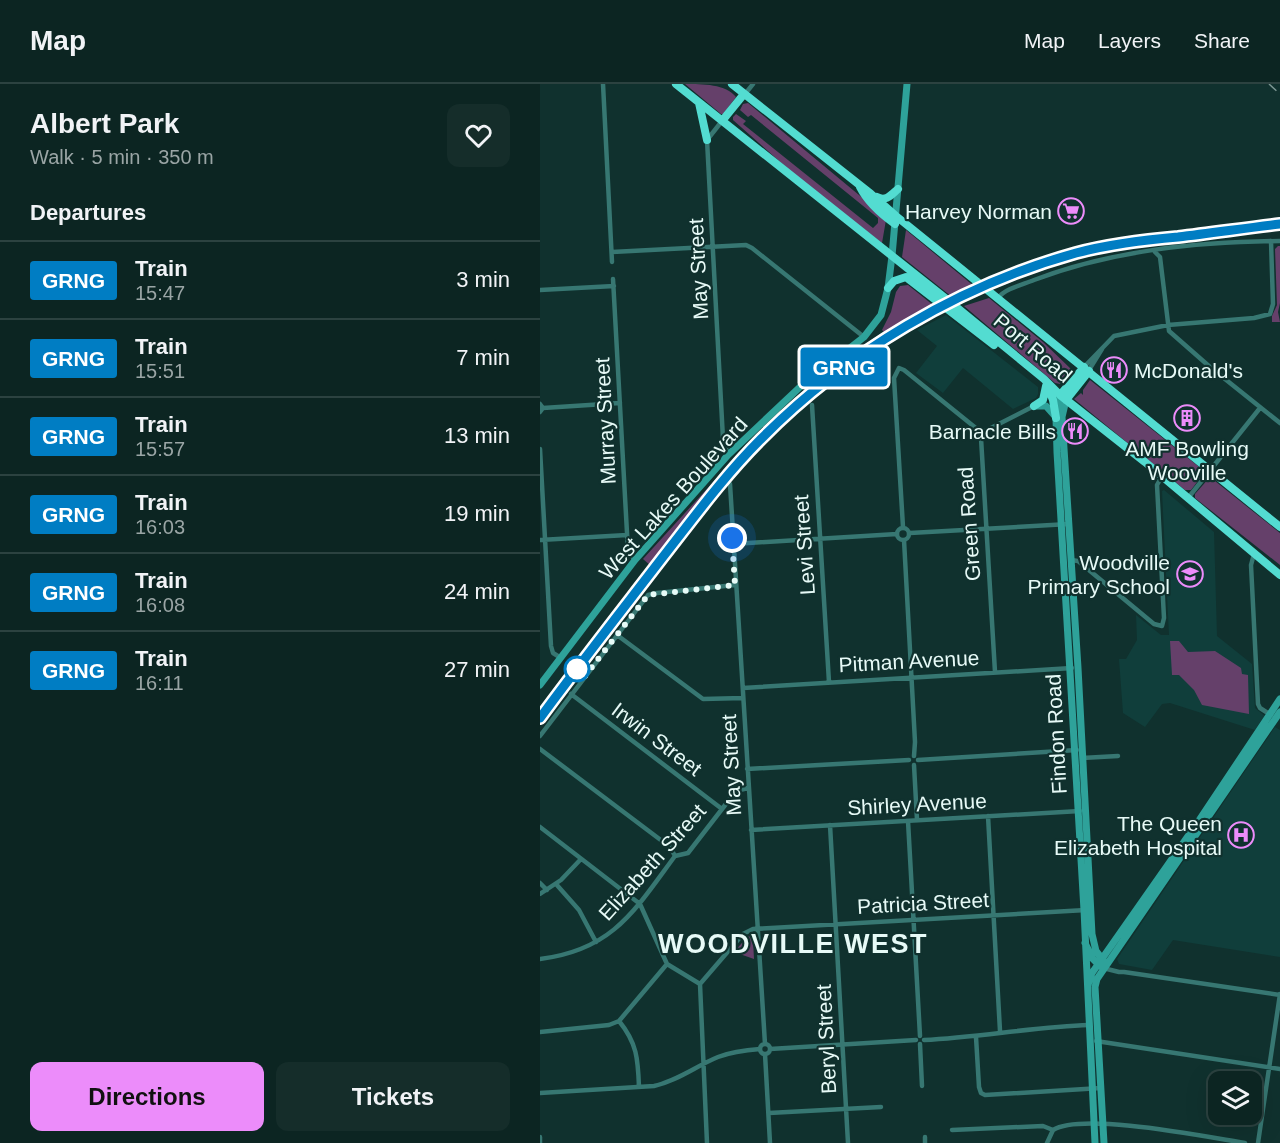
<!DOCTYPE html>
<meta charset="utf-8">
<style>
:root{--surface:#0c2522;--page:#152d2a;--text:#f1f3f6;--muted:#9aa5a5;--line:#2c4240;--accent:#ec8cfa}
body{margin:0;font-family:Helvetica,sans-serif;background:var(--page);color:var(--text);height:100vh;display:flex;flex-direction:column;font-size:22px;white-space:nowrap}
*{box-sizing:border-box;margin:0}
p{font-size:20px;color:var(--muted)}
.icon{flex:none;width:33px;height:33px;fill:none;stroke:currentColor;stroke-width:2;stroke-linecap:round;stroke-linejoin:round}
.map{position:relative;flex:1;overflow:hidden}
.side{display:flex;flex-direction:column;background:var(--surface);width:540px}
.side>*{flex:none}
.badge{padding:0 12px;border-radius:4px;font-size:21px;line-height:39px}
.fabs{position:absolute;left:668px;top:987px;display:grid;gap:12px}
.fabs a{display:grid;place-items:center;width:54px;height:54px;border-radius:12px;background:var(--surface);box-shadow:0 6px 24px #0002,0 0 0 2px var(--line);font-size:30px}
.you{position:absolute;width:30px;height:30px;margin:-15px;border:4px solid #fff;border-radius:50%;background:#1a73e8;box-shadow:0 0 0 9px #1a73e833}
.map>.badge{position:absolute;translate:-50% -50%;box-shadow:0 0 0 3px #fff}
h2{padding:0 30px;font-size:22px;line-height:54px}
.round{display:grid;place-items:center;flex:none;width:63px;height:63px;border-radius:12px;background:var(--page)}
.headline{display:flex;align-items:center;justify-content:space-between;height:102px;padding:0 30px}
h1{font-size:28px;font-weight:600;line-height:45px}
.primary-button{display:flex;gap:12px;margin-top:auto;padding:12px 30px}
.primary-button a{flex:1;height:69px;border-radius:12px;background:var(--accent);color:#111;font-size:24px;font-weight:600;line-height:69px;text-align:center}
.primary-button a+a{background:var(--page);color:var(--text)}
ul{padding:0;list-style:none}
li{display:flex;align-items:center;gap:18px;height:78px;padding:0 30px;border-top:2px solid var(--line)}
li div{flex:1}
li b{display:block;font-size:22px}
li em{font-style:normal}
li .badge{min-width:66px;font-weight:700;text-align:center}
header{display:flex;align-items:center;gap:36px;box-sizing:border-box;height:84px;padding:0 30px;background:var(--surface);border-bottom:2px solid var(--line)}
header strong{font-size:28px}
nav{display:flex;gap:33px;margin-inline-start:auto;font-size:21px}
main{display:flex;flex:1;min-height:0}
.map>svg:first-child{display:block}
</style>
<header>
<strong>Map</strong>
<nav><a>Map</a><a>Layers</a><a>Share</a></nav>
</header>
<main>
<section class="side">
<div class="headline"><div><h1>Albert Park</h1><p>Walk · 5 min · 350 m</p></div><a class="round"><svg class="icon" aria-label="heart" viewBox="0 0 24 24"><path d="M12 20l-8-8c-3-5 5-10 8-4 3-6 11-1 8 4z"/></svg></a></div>
<h2>Departures</h2>
<ul>
<li><span class="badge" style="background:#007dc3;color:#fff">GRNG</span><div><b>Train</b><p>15:47</p></div><em>3 min</em></li>
<li><span class="badge" style="background:#007dc3;color:#fff">GRNG</span><div><b>Train</b><p>15:51</p></div><em>7 min</em></li>
<li><span class="badge" style="background:#007dc3;color:#fff">GRNG</span><div><b>Train</b><p>15:57</p></div><em>13 min</em></li>
<li><span class="badge" style="background:#007dc3;color:#fff">GRNG</span><div><b>Train</b><p>16:03</p></div><em>19 min</em></li>
<li><span class="badge" style="background:#007dc3;color:#fff">GRNG</span><div><b>Train</b><p>16:08</p></div><em>24 min</em></li>
<li><span class="badge" style="background:#007dc3;color:#fff">GRNG</span><div><b>Train</b><p>16:11</p></div><em>27 min</em></li>
</ul>
<div class="primary-button"><a>Directions</a><a>Tickets</a></div>
</section>
<div class="map">
<svg width="740" height="1059" viewBox="0 0 740 1059">
<rect width="100%" height="100%" fill="#10312e"/>
<path fill="#103e3b" d="M406,231L498,303V310L496,314L473,325L423,284L403,309L376,289L397,262L377,246Z
M624,406L674,448L677,552L712,580L715,624L725,632L715,646L630,619L622,620L605,643L583,629L579,575H586L597,556L596,531L621,551H629L622,407Z
M735,643L740,646V873L633,856L612,886L579,880L577,875Z"/>
<path fill="#65406a" d="M145,0C163,0 186,0 196,13L183,30H181Z
M208,19L325,116L346,136L342,159L265,100L193,36V33L196,30L206,37L203,40L333,144L338,139V134L211,31L208,33L200,26L203,20Z
M366,146L435,203L412,213L362,173Z
M738,162H740V219L738,228L740,238H732V232L737,221L735,165Z
M368,201L393,221L344,248L342,246L351,228L356,208L360,202Z
M449,214L503,258L532,286L520,300L515,299L424,222Z
M550,296L663,386L664,389L651,406H645L534,315L541,309L543,311V306Z
M670,393L740,449V481L655,414V410Z
M175,396L178,398L111,482L103,475Z
M630,557H639L648,568L675,567L701,584L702,590L708,591L709,630L662,621L654,606L639,591H632Z
M208,852L211,853L213,856L214,875L194,868Z"/>
<g fill="none" stroke-linecap="round" stroke-linejoin="round">
<path stroke="#8b6191" stroke-width="1.5" d="M515,181C567,164 619,159 673,152
M503,184L513,181
M460,200L501,185"/>
<path stroke="#377772" stroke-width="4.5" d="M63,0L72,178
M205,10L213,0
M182,37L167,56L183,355L188,371
M72,168L206,161L212,164L324,253
M615,168L620,173L629,247L670,283L740,339
M73,195L88,467L95,476
M0,206L74,202
M458,214C466,204 482,201 494,196C573,166 657,158 740,157
M544,283L574,252L628,241L714,234L730,230L733,220L731,157
M549,286L562,265
M0,320L3,324L0,328
M272,321L289,598
M3,324L80,319
M0,365L11,562L13,569L21,574
M190,400L225,960
M648,414L720,324
M363,443L354,294L359,284L364,286L442,349
M357 450a6 6 0 1 1 12 0a6 6 0 1 1-12 0Z
M370,449L529,440
M0,456L87,451
M364,456L375,658L374,672
M193,460L357,450
M714,470L711,481L718,620L720,624L731,631
M531,476L538,477L614,540L622,542L624,534L617,401L622,392
M77,551L163,615L203,614
M455,588L441,354L442,349L445,347L494,322
M203,604L532,584
M31,610L182,725
M0,652L108,511L117,509L195,501
M0,665L130,763L135,772
M542,674L578,672
M378,676L537,666
M374,681L377,736
M207,685L369,676
M448,732L460,947
M368,737L380,952
M290,741L308,1059
M0,743L100,820L127,880L160,900L167,1059
M211,746L540,727
M0,799L7,806
M16,800L39,826L56,858
M0,810L21,796L41,775
M0,875C73,866 95,826 135,772L148,769L196,707L208,704
M563,884L579,888H584L740,911
M160,900L203,850L213,845L546,826
M79,937C97,959 98,975 99,1003
M0,948L69,941L79,937L127,880
M436,953L439,1003L441,1009L445,1011L561,1004
M384,956C440,953 494,943 549,941
M556,957L740,985
M220 965a5 5 0 1 1 10 0a5 5 0 1 1-10 0Z
M380,960L382,1002
M230,965L376,956
M225,970L230,1059
M0,1009L114,1002C137,997 156,982 178,973C191,968 206,966 220,965
M229,1029L341,1023
M412,1046L503,1042L513,1046
M513,1046C542,1028 667,1053 705,1059
M0,1053V1059
M385,1053V1059
M507,1059L513,1046
M718,1059L740,910"/>
<path stroke="#2ea29a" stroke-width="7" d="M520,311L516,334L517,368L544,826L555,1059
M526,316L522,333L538,584L552,850L556,867L566,880
M494,322H506L514,331
M0,601L95,476L188,371L260,303L324,253L341,231L348,204L352,172L367,0
M545,859L553,875L560,882
M548,901L552,889L660,735L740,615
M564,1059L555,903L557,895L740,628"/>
<path stroke="#53dcd1" stroke-width="8" d="M136,0L410,218L504,295L520,311L605,378L740,491
M192,0L331,110L356,132L740,443
M159,19L167,56
M182,37L204,10
M320,103C328,119 341,130 355,140
M337,113C346,118 351,111 358,105
M348,204L354,197L366,193L454,261
M507,301L513,316L516,334
M520,311L544,283
M526,316L549,287
M494,322L503,316L506,302"/>
<path stroke="#7b9592" stroke-width="1.5" stroke-dasharray="10 10" stroke-linecap="butt" d="M729,0L740,10
M0,634C33,589 68,545 102,500C133,461 162,419 195,382C286,281 405,206 537,169C603,151 672,145 740,137"/>
</g>
<g fill="none" stroke-linecap="round" stroke-linejoin="round">
<g stroke="#fff" stroke-width="14">
<path id="line" d="M0,634C39,581 79,530 119,478C152,436 183,393 221,355C307,268 418,202 536,169C570,160 603,156 638,153C672,149 706,144 740,140"/>
</g>
<use href="#line" stroke="#007dc3" stroke-width="9"/>
<path stroke="#e7faf7" stroke-width="6" stroke-dasharray="0 10.8" d="M37,585L45,592L108,511L195,501L192,454"/>
</g>
<defs>
<g id="supermarket-ring" transform="scale(1.35)"><circle r="9.5" fill="#10312e" stroke="#ec8cfa" stroke-width="1.5"/><path d="M-6-5.5h2.5l.6 2H6L4.5 2H-2.5L-4.4-4H-6ZM-1.5 3.2a1.3 1.3 0 1 0 .1 0ZM3 3.2a1.3 1.3 0 1 0 .1 0Z" fill="#ec8cfa"/></g>
<g id="restaurant-ring" transform="scale(1.35)"><circle r="9.5" fill="#10312e" stroke="#ec8cfa" stroke-width="1.5"/><path d="M-5-6h1v4h1v-4h1v4h1v-4h1v5L-1.5 .5V6h-2V.5L-5-1ZM5-6V6H3V1.5H1.5Q1.5-4 5-6Z" fill="#ec8cfa"/></g>
<g id="building-ring" transform="scale(1.35)"><circle r="9.5" fill="#10312e" stroke="#ec8cfa" stroke-width="1.5"/><path d="M-4-6H4V6H1V3H-1V6H-4ZM-2.5-4.3h1.7v1.8h-1.7ZM.8-4.3h1.7v1.8H.8ZM-2.5-1h1.7V.8h-1.7ZM.8-1h1.7V.8H.8Z" fill="#ec8cfa"/></g>
<g id="school-ring" transform="scale(1.35)"><circle r="9.5" fill="#10312e" stroke="#ec8cfa" stroke-width="1.5"/><path d="M0-5L7-2L0 1L-7-2ZM-4 1L0 2.5L4 1V4Q0 6-4 4Z" fill="#ec8cfa"/></g>
<g id="hospital-ring" transform="scale(1.35)"><circle r="9.5" fill="#10312e" stroke="#ec8cfa" stroke-width="1.5"/><path d="M-5-5h3v3.5h4V-5h3V5h-3V1.5h-4V5h-3Z" fill="#ec8cfa"/></g>
</defs>
<g fill-rule="evenodd">
<use href="#supermarket-ring" x="531" y="127"/>
<use href="#restaurant-ring" x="574" y="286"/>
<use href="#building-ring" x="647" y="334"/>
<use href="#restaurant-ring" x="535" y="347"/>
<use href="#school-ring" x="650" y="490"/>
<use href="#hospital-ring" x="701" y="751"/>
</g>
<circle fill="#fff" stroke="#007dc3" stroke-width="3" cx="37" cy="585" r="12"/>
<g text-anchor="middle" dominant-baseline="central" stroke-width="4.5" stroke-linejoin="round" paint-order="stroke">
<g font-size="21" fill="#e7faf7" stroke="#10312e" text-anchor="end">
<text x="512" y="127">Harvey Norman</text>
<text x="594" y="286" text-anchor="start">McDonald's</text>
<text x="516" y="347">Barnacle Bills</text>
<text x="647" y="364" text-anchor="middle">AMF Bowling<tspan x="647" dy="24">Wooville</tspan></text>
<text x="630" y="478">Woodville<tspan x="630" dy="24">Primary School</tspan></text>
<text x="682" y="739">The Queen<tspan x="682" dy="24">Elizabeth Hospital</tspan></text>
</g>
<g font-size="21" fill="#e7faf7" stroke="#10312e">
<text transform="translate(158 185) rotate(-93)">May Street</text>
<text transform="translate(493 264) rotate(40)">Port Road</text>
<text transform="translate(65 337) rotate(-93)">Murray Street</text>
<text transform="translate(133 414) rotate(-48)">West Lakes Boulevard</text>
<text transform="translate(429 440) rotate(-94)">Green Road</text>
<text transform="translate(264 461) rotate(-94)">Levi Street</text>
<text transform="translate(369 577) rotate(-3)">Pitman Avenue</text>
<text transform="translate(516 650) rotate(-93)">Findon Road</text>
<text transform="translate(117 655) rotate(37)">Irwin Street</text>
<text transform="translate(191 681) rotate(-93)">May Street</text>
<text transform="translate(377 720) rotate(-3)">Shirley Avenue</text>
<text transform="translate(112 778) rotate(-48)">Elizabeth Street</text>
<text transform="translate(383 819) rotate(-3)">Patricia Street</text>
<text transform="translate(286 955) rotate(-93)">Beryl Street</text>
</g>
<g font-size="27" font-weight="bold" letter-spacing="1.5" fill="#e7faf7" stroke="#10312e">
<text x="253" y="860">WOODVILLE WEST</text>
</g>
</g>
</svg>
<div class="fabs">
<a><svg class="icon" aria-label="layers" viewBox="0 0 24 24"><path d="M12 4l9 5-9 5-9-5zM3 14l9 5 9-5"/></svg></a>
</div>
<div class="you" style="left:192px;top:454px"></div>
<b class="badge" style="left:304px;top:283px;background:#007dc3;color:#fff">GRNG</b>
</div>
</main>
